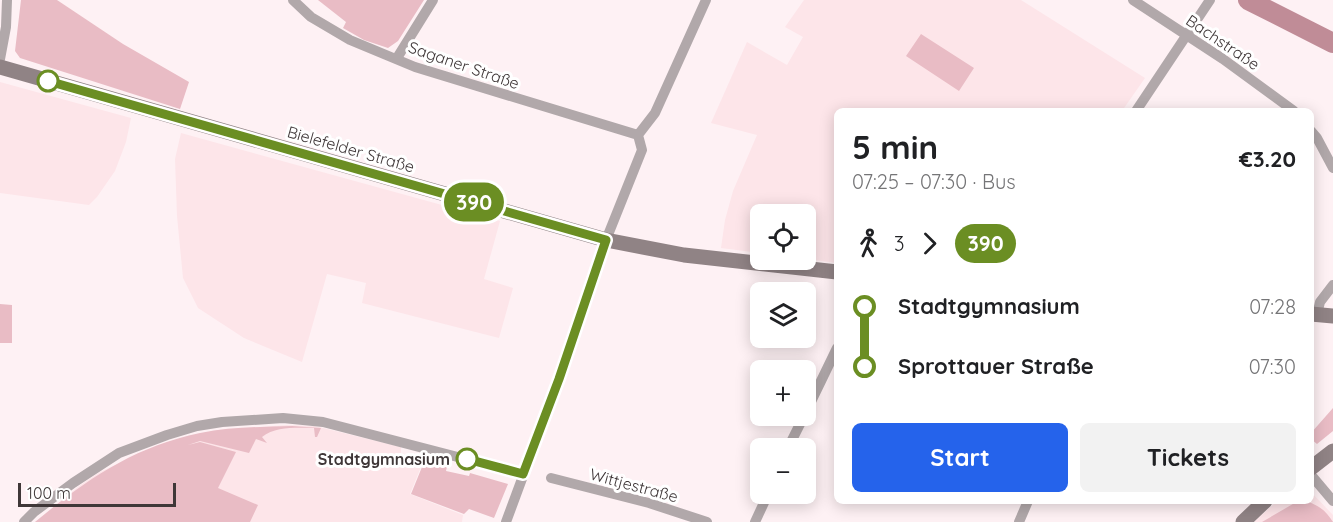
<!DOCTYPE html>
<meta charset="utf-8">
<style>
:root{--surface:#fff;--page:#f2f2f2;--text:#202124;--muted:#757577;--accent:#2563eb}
body{margin:0;font-family:Quicksand,sans-serif;background:var(--page);color:var(--text);height:100vh;display:flex;flex-direction:column;font-size:22px;white-space:nowrap}
*{box-sizing:border-box;margin:0}
p{font-size:20px;color:var(--muted)}
.icon{flex:none;width:33px;height:33px;fill:none;stroke:currentColor;stroke-width:2;stroke-linecap:round;stroke-linejoin:round}
.map{position:relative;flex:1;overflow:hidden}
.drawer{position:absolute;left:834px;top:108px;width:480px;height:396px;display:flex;flex-direction:column;background:var(--surface);border-radius:9px;box-shadow:0 3px 15px #0003}
.drawer>*{flex:none}
.badge{padding:0 12px;border-radius:20px;font-size:21px;line-height:39px}
.controls{position:absolute;left:750px;top:204px;display:grid;gap:12px}
.controls a{display:grid;place-items:center;width:66px;height:66px;border-radius:9px;background:var(--surface);box-shadow:0 3px 15px #0003;font-size:30px}
.scale{position:absolute;left:18px;bottom:15px;width:158px;box-sizing:border-box;padding-left:6px;border:3px solid #3f3738;border-top:0;font-size:16px;line-height:21px;white-space:nowrap;color:#3f3738;-webkit-text-stroke:4px #fff;paint-order:stroke}
.map>.badge{position:absolute;translate:-50% -50%;box-shadow:0 0 0 3px #fff}
.legs{display:flex;align-items:center;gap:9px;height:66px;padding:0 18px;font-size:20px}
.legs p{margin-inline-start:auto}
.headline{display:flex;align-items:center;justify-content:space-between;height:102px;padding:0 18px}
h1{font-size:33px;font-weight:700;line-height:45px}
.button{display:flex;gap:12px;margin-top:auto;padding:12px 18px}
.button a{flex:1;height:69px;border-radius:9px;background:var(--accent);color:#fff;font-size:24px;font-weight:700;line-height:69px;text-align:center}
.button a+a{background:var(--page);color:var(--text)}
ul{padding:0 18px;list-style:none}
li{display:flex;align-items:center;gap:21px;height:60px;font-size:22px}
li i{display:grid;place-items:center;width:9px;height:100%;margin:0 8px;background:currentColor}
li i::after{content:'';width:15px;height:15px;margin:-8px;border:4px solid;border-radius:50%;background:var(--surface)}
li p{margin-inline-start:auto}
li:first-child i{background:linear-gradient(#0000 50%,currentColor 0)}
li:last-child i{background:linear-gradient(currentColor 50%,#0000 0)}
.map>svg:first-child{display:block}
</style>
<div class="map">
<svg width="1333" height="522" viewBox="0 0 1333 522">
<rect width="100%" height="100%" fill="#fef1f4"/>
<path fill="#fde5e9" d="M804,0H1021L1145,78L1122,111H837V263L806,259V214H760V253L721,248L725,220L733,191L757,135L711,123L747,42L787,65L803,37L785,27Z
M0,82L131,118L126,142L115,171L97,197L89,205L0,193Z
M181,133L500,221L484,279L513,288L499,338L362,303L366,283L327,274L302,362L244,338L198,308L183,278L177,216L175,159Z
M287,425L315,426L401,447V453L428,461L421,467L410,494L463,515L462,522H35L79,486L100,472L164,443L218,430Z
M1311,492L1333,515V522H1254L1277,501H1311Z"/>
<path fill="#e9bcc5" d="M21,0H57L123,44L189,82L180,109L20,58L15,51Z
M318,0H424L398,41L388,48L364,40L343,28L346,22Z
M921,34L974,68L959,91L906,56Z
M0,304L12,305V343H0Z
M1333,408V431L1317,444L1311,439V433Z
M292,426L321,428L317,437H315L314,428C297,428 276,426 262,437L267,443L256,439L249,453L200,441L188,445L200,442L236,452L218,488L258,505L250,522H35C86,480 133,447 200,433C230,427 261,427 292,426Z
M429,462L447,467L446,471L469,476L470,473L508,484L494,518L469,509L464,514L411,494L422,467Z
M1298,501C1314,501 1325,509 1333,522H1262Z"/>
<g fill="none" stroke-linecap="round" stroke-linejoin="round">
<path stroke="#c08c97" stroke-width="20" d="M1248,0L1333,43"/>
<path stroke="#b1a8aa" stroke-width="10" d="M293,0L311,17L350,40L415,67L638,135
M1133,0L1223,59L1294,111
M397,58L433,0
M0,59L6,27L7,0
M1136,111L1210,0
M1311,131L1317,138L1333,168
M1317,315L1320,302L1333,285
M806,412L837,348
M788,448L804,416
M1311,475L1333,501
M551,478L649,503L707,522
M24,522L34,512L73,483L119,453L167,435L197,426L222,422L283,418L323,422L523,474
M506,522L553,395L606,240L642,150L638,135L655,113L706,0
M755,522L768,494
M1019,522L1028,501"/>
<path stroke="#908385" stroke-width="15" d="M0,67L606,240L684,255L837,272
M1311,314L1333,316
M1311,468L1333,451
M1243,522L1265,501"/>
</g>
<g fill="none" stroke-linecap="round" stroke-linejoin="round">
<g stroke="#fff" stroke-width="14">
<path id="line-1" d="M48,81L606,240L559,379L523,474L467,459"/>
</g>
<use href="#line-1" stroke="#6b8e23" stroke-width="9"/>
</g>
<g fill="#fff" stroke="#6b8e23" stroke-width="3">
<circle cx="48" cy="81" r="10"/>
<circle cx="467" cy="459" r="10"/>
</g>
<g text-anchor="middle" dominant-baseline="central" stroke-width="6" stroke-linejoin="round" paint-order="stroke">
<g font-size="16" fill="#3f3738" stroke="#fff">
<text transform="translate(1223 42) rotate(34)">Bachstraße</text>
<text transform="translate(464 65) rotate(19)">Saganer Straße</text>
<text transform="translate(351 149) rotate(16)">Bielefelder Straße</text>
<text transform="translate(634 485) rotate(15)">Wittjestraße</text>
</g>
<g font-size="16" font-weight="bold" fill="#3f3738" stroke="#fff" text-anchor="end">
<text x="450" y="459">Stadtgymnasium</text>
</g>
</g>
</svg>
<div class="controls">
<a><svg class="icon" aria-label="locate" viewBox="0 0 24 24"><circle cx="12" cy="12" r="6"/><path d="M12 2v4M12 18v4M2 12h4M18 12h4"/></svg></a>
<a><svg class="icon" aria-label="layers" viewBox="0 0 24 24"><path d="M12 4l9 5-9 5-9-5zM3 14l9 5 9-5"/></svg></a>
<a>+</a>
<a>−</a>
</div>
<div class="scale">100 m</div>
<b class="badge" style="left:474px;top:202px;background:#6b8e23;color:#fff">390</b>
<section class="drawer">
<div class="headline"><div><h1>5 min</h1><p>07:25 – 07:30 · Bus</p></div><b>€3.20</b></div>
<div class="legs"><svg class="icon" aria-label="walk" viewBox="0 0 24 24"><circle cx="13" cy="4" r="2"/><path d="M13 8l-2 6 4 7M11 14l-3 7M7 12l3-4h3l4 4"/></svg>3<svg class="icon" aria-label="forward" viewBox="0 0 24 24"><path d="M9 5l7 7-7 7"/></svg><b class="badge" style="background:#6b8e23;color:#fff">390</b></div>
<ul>
<li><i style="color:#6b8e23"></i><b>Stadtgymnasium</b><p>07:28</p></li>
<li><i style="color:#6b8e23"></i><b>Sprottauer Straße</b><p>07:30</p></li>
</ul>
<div class="button"><a>Start</a><a>Tickets</a></div>
</section>
</div>
